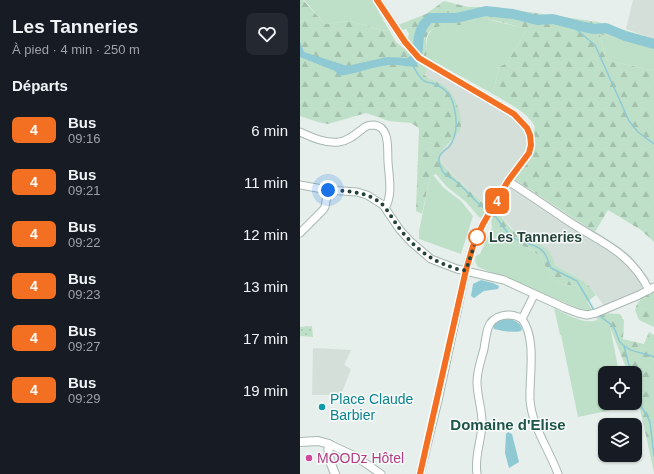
<!DOCTYPE html>
<html lang="fr">
<meta charset="utf-8">
<style>
:root{--surface:#171b24;--page:#242831;--text:#f1f3f6;--muted:#9ea1a6}
body{margin:0;font-family:Helvetica,sans-serif;background:var(--page);color:var(--text);height:100vh;display:flex;flex-direction:column;font-size:15px;white-space:nowrap}
*{box-sizing:border-box;margin:0}
p{font-size:13px;color:var(--muted)}
.icon{flex:none;width:22px;height:22px;fill:none;stroke:currentColor;stroke-width:2;stroke-linecap:round;stroke-linejoin:round}
.map{position:relative;flex:1;overflow:hidden}
.sheet{display:flex;flex-direction:column;background:var(--surface);width:300px}
.sheet>*{flex:none}
.badge{padding:0 8px;border-radius:6px;font-size:14px;line-height:26px}
.fabs{position:absolute;left:298px;top:366px;display:grid;gap:8px}
.fabs a{display:grid;place-items:center;width:44px;height:44px;border-radius:8px;background:var(--surface);box-shadow:0 1px 3px #0004;font-size:20px}
.you{position:absolute;width:20px;height:20px;margin:-10px;border:3px solid #fff;border-radius:50%;background:#1a73e8;box-shadow:0 0 0 6px #1a73e833}
.map>.badge{position:absolute;translate:-50% -50%;box-shadow:0 0 0 2px #fff}
h2{padding:0 12px;font-size:15px;line-height:36px}
.round{display:grid;place-items:center;flex:none;width:42px;height:42px;border-radius:8px;background:var(--page)}
.summary{display:flex;align-items:center;justify-content:space-between;height:68px;padding:0 12px}
h1{font-size:19px;font-weight:600;line-height:30px}
ul{padding:0;list-style:none}
li{display:flex;align-items:center;gap:12px;height:52px;padding:0 12px}
li div{flex:1}
li b{display:block;font-size:15px}
li em{font-style:normal}
li .badge{min-width:44px;font-weight:700;text-align:center}
main{display:flex;flex:1;min-height:0}
.map>svg:first-child{display:block}
</style>
<main>
<section class="sheet">
<div class="summary"><div><h1>Les Tanneries</h1><p>À pied · 4 min · 250 m</p></div><a class="round"><svg class="icon" aria-label="heart" viewBox="0 0 24 24"><path d="M12 20l-8-8c-3-5 5-10 8-4 3-6 11-1 8 4z"/></svg></a></div>
<h2>Départs</h2>
<ul>
<li><span class="badge" style="background:#f37023;color:#fff">4</span><div><b>Bus</b><p>09:16</p></div><em>6 min</em></li>
<li><span class="badge" style="background:#f37023;color:#fff">4</span><div><b>Bus</b><p>09:21</p></div><em>11 min</em></li>
<li><span class="badge" style="background:#f37023;color:#fff">4</span><div><b>Bus</b><p>09:22</p></div><em>12 min</em></li>
<li><span class="badge" style="background:#f37023;color:#fff">4</span><div><b>Bus</b><p>09:23</p></div><em>13 min</em></li>
<li><span class="badge" style="background:#f37023;color:#fff">4</span><div><b>Bus</b><p>09:27</p></div><em>17 min</em></li>
<li><span class="badge" style="background:#f37023;color:#fff">4</span><div><b>Bus</b><p>09:29</p></div><em>19 min</em></li>
</ul>
</section>
<div class="map">
<svg width="354" height="474" viewBox="0 0 354 474">
<defs>
<pattern id="forest-firs" width="22" height="20" patternUnits="userSpaceOnUse"><rect width="22" height="20" fill="#bfe0c8"/><path d="M5 1l3.5 6h-7zM16 11l3.5 6h-7z" fill="#a4c1ad"/></pattern>
<pattern id="park-dots" width="8" height="8" patternUnits="userSpaceOnUse"><rect width="8" height="8" fill="#bfe0c8"/><path d="M2 2h.1M6 6h.1" fill="none" stroke="#a4c1ad" stroke-width="1.8" stroke-linecap="round"/></pattern>
</defs>
<rect width="100%" height="100%" fill="#e6efeb"/>
<path fill="#d4dfda" d="M333,0H354V39L326,29Z
M129,66L212,117L223,129L226,133L227,140L225,150L221,159L207,175L321,248L332,257L350,280L337,292L304,306L293,290L274,275L255,265L230,239L217,234L198,212L183,203L148,170L140,159L141,152L154,138L148,88L124,75Z
M13,348L51,350L44,365L51,369L41,395H12Z"/>
<path fill="#bfe0c8" d="M4,0H72L89,30L85,31L50,21L25,24Z
M182,18L227,29L207,63L199,67L193,94L126,57C127,45 124,34 136,27Z
M300,34L354,47V71L306,60Z
M133,175L144,188L161,201L173,216L161,254L119,239V231L130,177Z
M192,228L199,231L210,244L223,246L231,250L240,256L245,266L261,284L277,286L293,311L280,309L178,267L175,261L176,256L180,254Z
M254,308C266,314 284,325 297,320L310,326L319,373H305V403H326V407L278,417L261,335H260Z"/>
<path fill="url(#forest-firs)" d="M0,0H3L25,24L50,21L85,31L89,30L96,42L113,56L129,66L124,75C130,79 144,84 148,89C156,98 165,120 159,132C155,139 138,150 140,159C144,170 174,194 183,203L190,207L186,215L181,218L179,217L166,202L146,186L136,174L130,177L122,214L116,211L119,128L111,123L89,121L66,113L28,124L18,122L0,116Z
M144,1L168,7H194L298,22L354,39V47L300,34L306,60L354,71V242L341,230L308,210L295,232L214,179C221,170 232,161 234,149C236,142 232,134 235,127C229,113 206,102 193,94L199,67L207,63L227,29C209,25 178,11 163,25C150,25 127,23 126,41C126,47 127,52 126,57C117,52 113,47 108,38L109,34L106,29L102,30L98,25L126,14Z
M198,212C204,219 210,230 219,235C234,243 251,244 255,265C269,273 287,280 296,295L287,302L277,286L261,284L245,266L240,256L231,250L223,246L210,244L199,231L192,228C191,222 191,215 198,212Z
M354,291V327L339,320L335,310C338,299 344,296 354,291Z
M304,313L320,314L324,321L323,339L344,344L349,332L354,335V472L340,409L330,408V403H335V373H328L310,327H306L298,321L296,316Z"/>
<path fill="url(#park-dots)" d="M12,326L13,337L0,336V327Z"/>
<path fill="#8ec9d4" d="M0,42L4,52L47,66L87,57L107,58L113,55L118,61L117,66C108,68 98,64 89,65C71,67 56,74 39,76L35,71L0,57Z
M181,280L193,283L199,286L198,289L184,291L174,298L171,296L173,284Z
M204,319C212,319 220,321 222,329L221,331C212,333 203,331 194,329L193,326L198,322Z
M208,432L212,434L219,462L209,468L205,453L206,434Z"/>
<g fill="none" stroke-linecap="round" stroke-linejoin="round">
<path stroke="#8ec9d4" stroke-width="1.5" d="M273,24L277,30L295,45L329,121L338,132L354,144
M113,66C116,71 119,77 124,81C126,82 129,83 132,83C142,86 148,91 152,100C157,115 159,134 149,147C145,150 140,153 139,158C138,162 141,168 143,172C145,175 149,177 153,179C165,188 174,201 186,210
M195,216C201,223 206,233 214,238C224,245 240,243 246,256C248,260 249,264 251,268L277,281L294,310
M300,316C304,320 311,323 314,328C317,332 317,338 320,342C329,353 343,352 354,357
M324,346L331,373
M335,388L339,403L347,416L350,422L354,456"/>
<path stroke="#8ec9d4" stroke-width="10" d="M112,61C124,51 111,34 130,18H156L186,11L213,14L237,20L253,19L284,27L294,29L306,28L325,36L354,44"/>
<g stroke="#a8b8b2" stroke-width="9">
<path id="minor" d="M77,0L105,42L119,58L214,114L227,128L230,135L231,145L229,153L208,181L183,224L173,246L166,270L138,401L120,474
M0,132C11,137 26,144 39,142C49,141 57,133 65,127C68,125 71,125 74,125C91,127 87,151 88,162C89,177 93,195 85,208
M208,181C227,193 246,206 265,219C299,242 329,250 349,290
M0,185L28,190L57,192L67,195L83,205L100,230L111,242L131,259L157,269L204,280L265,308L278,313L287,315L296,313L339,295L354,287
M0,233L23,210L25,207L28,190
M222,319L234,295
M29,444L55,456L81,474
M177,474C174,455 182,441 182,422C182,409 177,396 177,382C177,371 181,360 184,349C185,342 186,335 188,328C193,314 211,312 222,319C237,339 229,376 230,400C232,427 249,449 258,474"/>
</g>
<g stroke="#a8b8b2" stroke-width="10">
<path id="tertiary" d="M0,442L18,441L29,444C27,455 31,464 35,474"/>
</g>
<use href="#minor" stroke="#fff" stroke-width="7"/>
<use href="#tertiary" stroke="#fff" stroke-width="8"/>
</g>
<g fill="none" stroke-linecap="round" stroke-linejoin="round">
<g stroke="#fff" stroke-width="9">
<path id="line" d="M77,0L105,42L119,58L214,114L227,128L230,135L231,145L229,153L208,181L183,224L173,246L166,270L120,474"/>
</g>
<use href="#line" stroke="#f37023" stroke-width="6"/>
<path stroke="#24423a" stroke-width="4" stroke-dasharray="0 7.2" d="M28,190C45,191 63,191 78,201C86,206 91,217 97,225C109,242 125,257 146,265C152,267 160,271 166,270L177,237"/>
</g>
<circle fill="#fff" stroke="#f37023" stroke-width="2" cx="177" cy="237" r="8"/>
<circle fill="#0f9aa8" stroke="#f7fbf9" stroke-width="1.5" cx="22" cy="407" r="4"/>
<circle fill="#d1479c" stroke="#f7fbf9" stroke-width="1.5" cx="9" cy="458" r="4"/>
<g text-anchor="middle" dominant-baseline="central" stroke-width="3" stroke-linejoin="round" paint-order="stroke">
<g font-size="14" font-weight="bold" fill="#24423a" stroke="#f7fbf9" text-anchor="start">
<text x="189" y="237">Les Tanneries</text>
</g>
<g font-size="14" fill="#0d838f" stroke="#f7fbf9" text-anchor="start">
<text x="30" y="399">Place Claude<tspan x="30" dy="16">Barbier</tspan></text>
</g>
<g font-size="14" fill="#b23c85" stroke="#f7fbf9" text-anchor="start">
<text x="17" y="458">MOODz Hôtel</text>
</g>
<g font-size="15" font-weight="bold" fill="#1f5548" stroke="#f7fbf9">
<text x="208" y="424">Domaine d'Elise</text>
</g>
</g>
</svg>
<div class="fabs">
<a><svg class="icon" aria-label="locate" viewBox="0 0 24 24"><circle cx="12" cy="12" r="6"/><path d="M12 2v4M12 18v4M2 12h4M18 12h4"/></svg></a>
<a><svg class="icon" aria-label="layers" viewBox="0 0 24 24"><path d="M12 4l9 5-9 5-9-5zM3 14l9 5 9-5"/></svg></a>
</div>
<div class="you" style="left:28px;top:190px"></div>
<b class="badge" style="left:197px;top:201px;background:#f37023;color:#fff">4</b>
</div>
</main>
